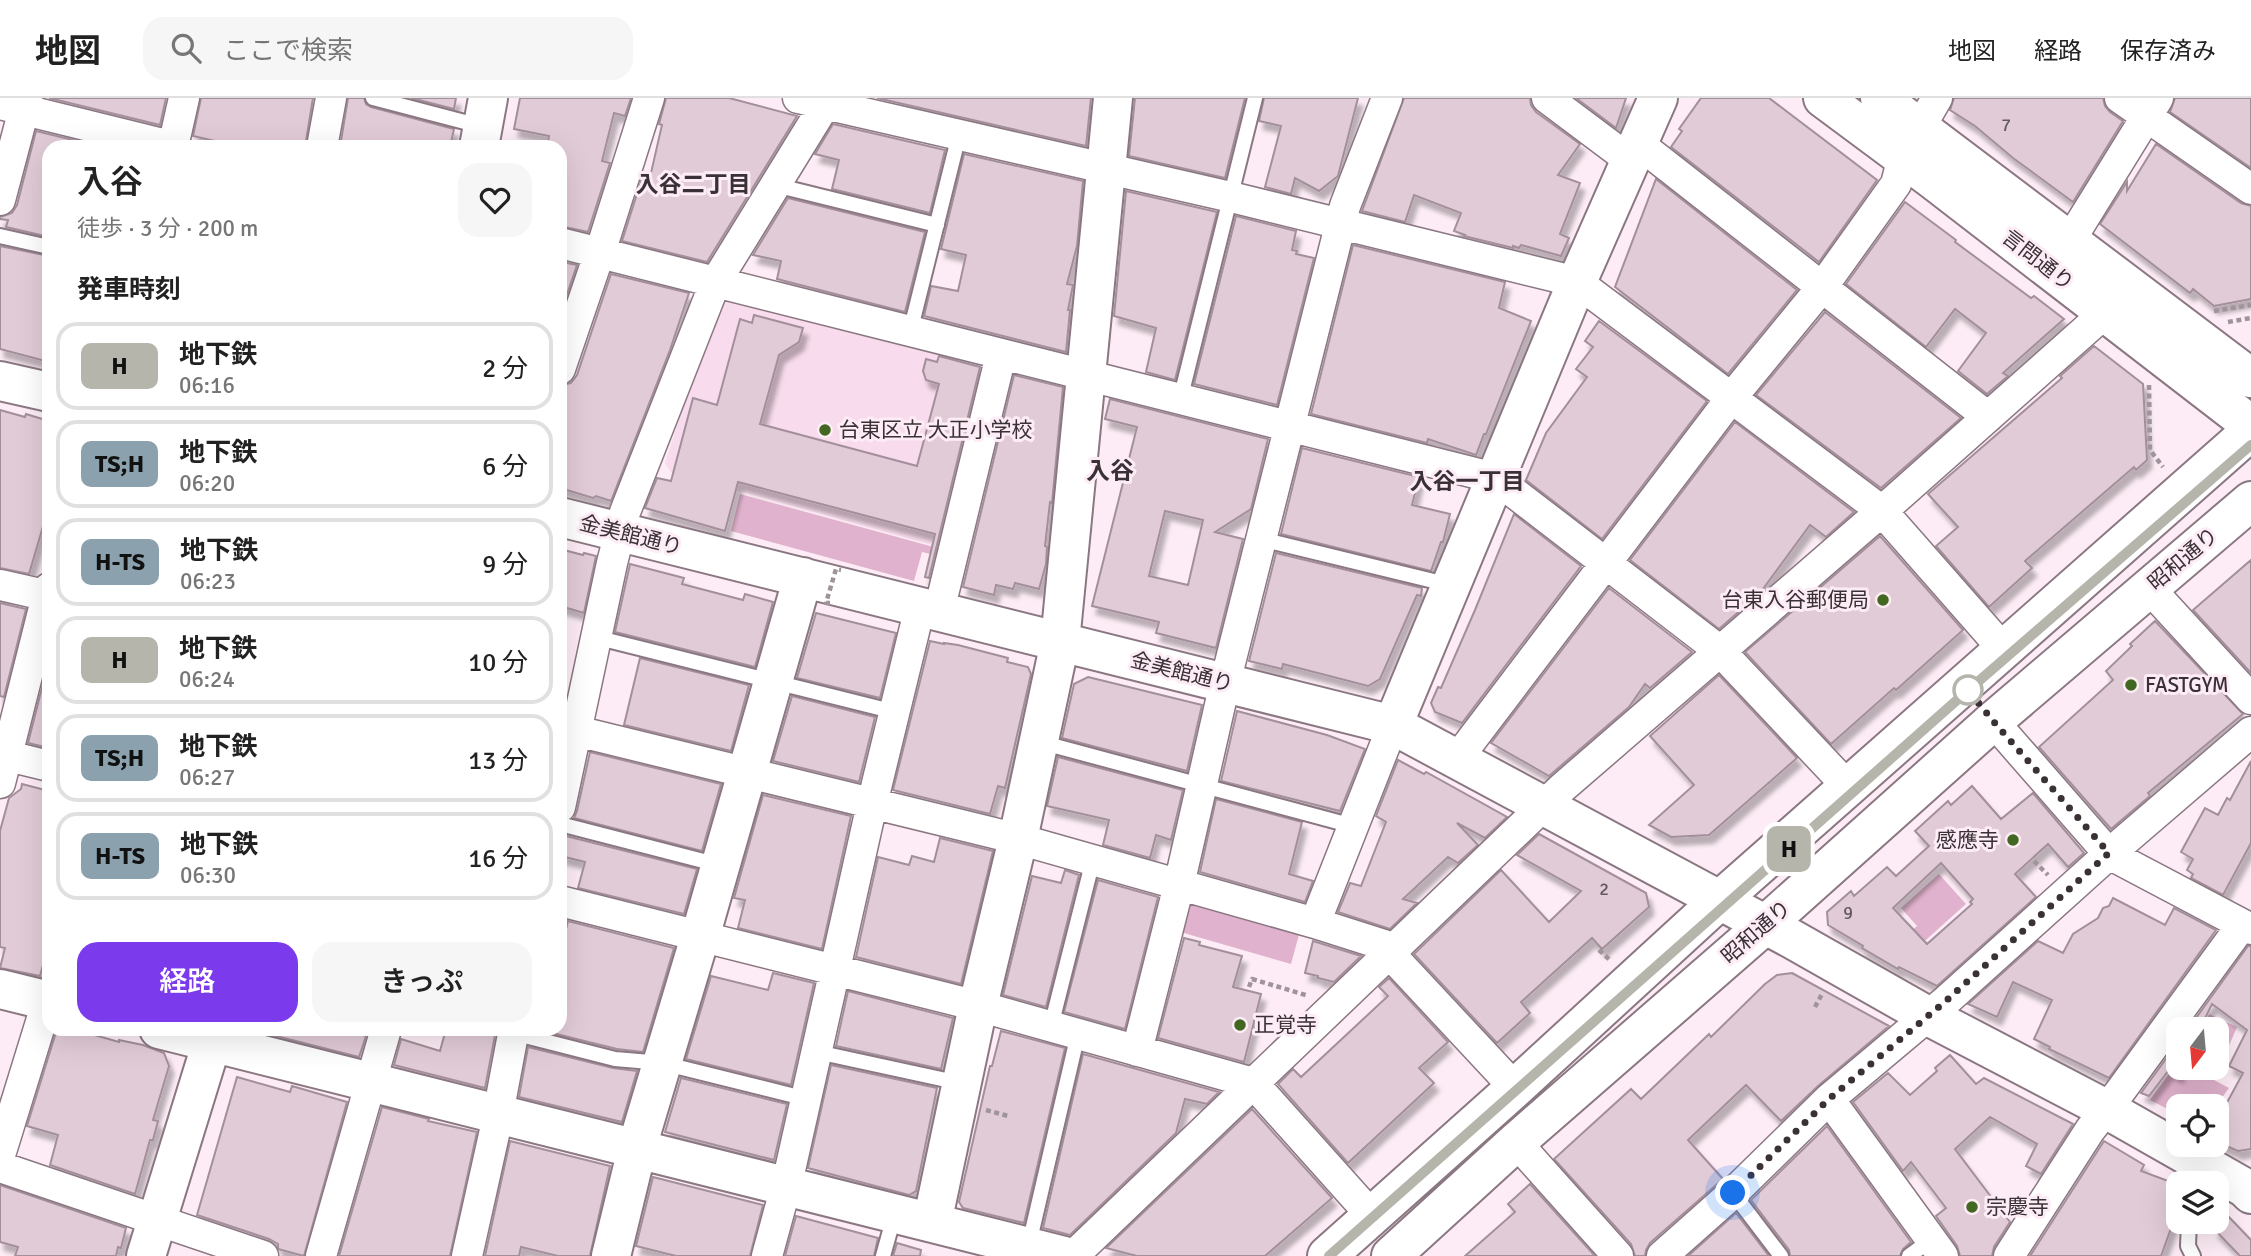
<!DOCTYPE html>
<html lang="ja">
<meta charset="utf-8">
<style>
:root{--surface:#fff;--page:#f6f6f6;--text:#222;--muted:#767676;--line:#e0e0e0;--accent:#7c3aed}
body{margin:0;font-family:Signika,"Noto Sans JP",sans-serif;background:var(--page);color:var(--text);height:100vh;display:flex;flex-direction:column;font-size:26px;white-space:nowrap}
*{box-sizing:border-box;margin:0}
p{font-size:23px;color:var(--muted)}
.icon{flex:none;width:38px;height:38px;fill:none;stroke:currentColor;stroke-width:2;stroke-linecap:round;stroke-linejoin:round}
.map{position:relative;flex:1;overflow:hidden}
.panel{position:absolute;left:42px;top:42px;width:525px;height:896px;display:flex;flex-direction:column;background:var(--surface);border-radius:21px;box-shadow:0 7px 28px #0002}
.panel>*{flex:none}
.badge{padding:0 14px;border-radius:10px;font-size:24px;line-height:46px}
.needle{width:46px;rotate:196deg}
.fabs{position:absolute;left:2166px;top:919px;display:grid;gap:14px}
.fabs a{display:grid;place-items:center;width:63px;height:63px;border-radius:14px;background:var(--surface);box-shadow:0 7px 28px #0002;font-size:35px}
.you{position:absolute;width:35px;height:35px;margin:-18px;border:5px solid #fff;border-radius:50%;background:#1a73e8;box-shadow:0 0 0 10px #1a73e833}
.map>.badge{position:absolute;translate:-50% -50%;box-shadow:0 0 0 4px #fff}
h2{padding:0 35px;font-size:26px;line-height:63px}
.round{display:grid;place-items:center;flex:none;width:74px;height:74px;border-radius:21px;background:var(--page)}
.head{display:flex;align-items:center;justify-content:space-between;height:119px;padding:0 35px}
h1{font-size:33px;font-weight:600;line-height:52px}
.button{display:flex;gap:14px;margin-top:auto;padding:14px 35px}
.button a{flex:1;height:80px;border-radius:21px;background:var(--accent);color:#fff;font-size:28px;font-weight:600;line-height:80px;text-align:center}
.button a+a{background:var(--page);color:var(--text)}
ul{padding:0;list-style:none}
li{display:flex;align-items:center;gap:21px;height:88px;margin:0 14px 10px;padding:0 21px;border:4px solid var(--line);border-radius:21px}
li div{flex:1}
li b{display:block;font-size:26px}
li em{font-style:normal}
li .badge{min-width:77px;font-weight:700;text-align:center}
header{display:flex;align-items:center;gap:42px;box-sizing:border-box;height:98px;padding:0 35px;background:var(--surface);border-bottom:2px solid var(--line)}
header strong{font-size:33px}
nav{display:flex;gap:38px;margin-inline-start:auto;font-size:24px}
.search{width:490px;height:63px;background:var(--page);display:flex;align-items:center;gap:18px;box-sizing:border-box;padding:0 24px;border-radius:21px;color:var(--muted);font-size:26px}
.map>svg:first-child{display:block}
</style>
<header>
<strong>地図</strong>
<div class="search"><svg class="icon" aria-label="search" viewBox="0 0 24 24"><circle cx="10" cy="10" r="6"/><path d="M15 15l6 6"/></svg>ここで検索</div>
<nav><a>地図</a><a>経路</a><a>保存済み</a></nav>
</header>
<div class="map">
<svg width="2251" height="1158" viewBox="0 0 2251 1158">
<defs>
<filter id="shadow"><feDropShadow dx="4.5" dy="8" stdDeviation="2" flood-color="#0004"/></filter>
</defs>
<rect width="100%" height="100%" fill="#fdecf5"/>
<path fill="#f8dbec" d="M725,198L986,262L943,450L671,374L665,365L686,300Z"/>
<path fill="#e1b2cd" d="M740,396L941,451L939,458L922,454L914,483L731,433Z
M1939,776L1966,806L1917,850L1906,838L1917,828L1901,810Z
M1187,800L1300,833L1291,866L1177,833Z
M2209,916L2237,929L2214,982L2229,990L2216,1008H2179V1017L2150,1002L2171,973L2181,978L2186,970H2217V931H2203Z"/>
<path fill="#e1cbd7" stroke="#a38f9b" stroke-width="2" fill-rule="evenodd" filter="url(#shadow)" d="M49,0H166L160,27Z
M201,0H313L305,49H227L228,46L193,38Z
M348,0H364L366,6L371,9L454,31L450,49H340Z
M411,0H456L454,11Z
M520,0H631L625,18L614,15L602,63L610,65L588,134L560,128V49H547L549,38L514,31Z
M666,0H729L797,18L707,164L622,143L644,74L651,75L662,27L659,26Z
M877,0H1091L1086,48Z
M1135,0H1245L1225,80L1129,58Z
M1264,0H1358L1338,78L1319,93L1295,80L1291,96L1265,89L1281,28L1259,23Z
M1404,0H1530L1531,7L1536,14L1580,46L1558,77L1580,85L1560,136L1569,140L1561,158L1521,147L1519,150L1513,148V150L1464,138L1465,137L1454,133L1461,115L1414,97L1405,124L1362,113Z
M1576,0H1626L1616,30Z
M1701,0H1769L1877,82L1819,164L1671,49L1682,33L1679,31Z
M1954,0H2103L2105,8L2110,14L2123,23L2073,104L2013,60L1975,28L1950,12Z
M2175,0H2251V70L2170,14Z
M833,26L945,52L930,115L832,91L839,62L815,56Z
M36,33L102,49H49V139L6,129L8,122L0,121V119L12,115L17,107Z
M2156,46L2241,105L2251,108V201L2214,208L2193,191L2190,195L2100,126L2127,84V93Z
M964,56L1083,83L1077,148L1067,186L1073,187L1068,212H1070L1066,254L924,218L931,188L958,193L966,157L941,151Z
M1656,81L1797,192L1728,276L1615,189Z
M1126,93L1217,114L1175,282L1146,274L1156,230L1114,218Z
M788,100L925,134L905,214L777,181L781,163L753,157Z
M1905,104L1956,142L1955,144L2031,200L2034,198L2064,221L2003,275L2008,278L1987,296L1958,273L1986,235L1955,211L1926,249L1846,186Z
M1236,118L1296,133L1292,152L1297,153L1296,156L1314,160L1277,307L1194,286Z
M1353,147L1505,184L1499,210L1531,223L1486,336H1484L1476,357L1428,341L1427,345L1311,316Z
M0,148L49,158V264L0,251Z
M562,164L577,167L560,217V169Z
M611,176L689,195L670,252L611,403L596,398L593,400L560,390V288L571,285L577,277Z
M1825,214L1961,320L1881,390L1756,297Z
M754,217L803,230L799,244L779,257L760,326L917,368L939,286L926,282L923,273L926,261L937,264L939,258L980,269L929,480L925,479L935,436L738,384L725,433L645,410L657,380L671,383L693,300L717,307L740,221L752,225Z
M1599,223L1707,303L1602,441L1526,382L1546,335L1587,279L1576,271L1593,249L1585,243Z
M2094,248L2143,286L2147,362L2136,372L2134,369L2025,463L2032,470L1989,509L1936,448L1958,429L1928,396L2062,280L2060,278Z
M1014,277L1063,289L1052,405L1050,404L1045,448L1047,449L1046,466L1039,491L1015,485L1013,491L996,487L994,497L963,489Z
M1110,301L1268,341L1251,411L1215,434L1243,441L1216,550L1156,535L1159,524L1092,508L1137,329L1105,321ZM1165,413L1203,422L1188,487L1149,478Z
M0,312L25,319L26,316L49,323V427L44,425L29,476L0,470Z
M1735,324L1854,414L1826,439L1810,427L1760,495L1719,531L1630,462Z
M1302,350L1419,379L1412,407L1450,416L1443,444H1441L1431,473L1281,436Z
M1514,416L1581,468L1462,625L1435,614L1431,605L1438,589L1441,590L1475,512Z
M1880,438L1963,532L1896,592L1894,590L1831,646L1745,554Z
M560,451L583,457L584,455L596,458L584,515L560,508Z
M1276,455L1422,490L1421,498L1417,497L1380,581L1368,588L1283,566L1282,571L1249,563Z
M2251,462V575L2193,512Z
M630,466L684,480L682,486L743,502L745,496L773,504L755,569L615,534Z
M1609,490L1692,554L1650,590L1645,586L1629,609L1549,678L1491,645Z
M0,505L26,511L4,599L0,598Z
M816,515L896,535L880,600L797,580Z
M2155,523L2243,616L2148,695L2150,698L2111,731L2039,649L2113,582L2106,573L2132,548L2130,546Z
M930,543L944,546V545L958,547L1008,560L1007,564L1028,569L1031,576L1005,690L998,688L990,716L893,692Z
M640,560L749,587L731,653L624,627Z
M49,562V650L28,645Z
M1719,577L1797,660L1709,737L1671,739L1649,727L1694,687L1650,638Z
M1088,579L1202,607L1187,673L1062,640L1074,586Z
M792,598L875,619L859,684L773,663Z
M1237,613L1327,637L1365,651L1340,713L1221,683Z
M590,654L721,686L702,753L574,720L577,713Z
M1058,659L1183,692L1171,742L1156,737L1150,760L1103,747L1109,722L1047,708Z
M1398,662L1424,676L1426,674L1507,719L1485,740L1457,725L1478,747L1458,765L1448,759L1403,801L1417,805L1390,831L1338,814L1350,785L1361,788L1386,724L1376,718Z
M2251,663V745L2223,797L2191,780L2193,776L2187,772L2193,761L2181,754L2205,710L2218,717L2227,700L2230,702Z
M22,686L49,693V845L40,878L0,870L5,850L0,849V733L9,700L21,691Z
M1972,688L2001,721L2033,695L2084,755L2068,769L2048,746L2015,776L2036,799L1937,888L1899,869L1898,871L1862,850L1863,848L1828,827L1827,814L1851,793L1854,798L1887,769L1896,778L1929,748L1915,733L1948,703L1951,707ZM1941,765L1973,801L1970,804L1972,806L1927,846L1893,810Z
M763,697L851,718L822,851L738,830L745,802L734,800Z
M1216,701L1302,724L1289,776L1313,783L1305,804L1200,774Z
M1539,736L1646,795L1649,809L1602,851L1592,840L1521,904L1530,915L1497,945L1414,856L1501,772L1549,824L1581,793L1517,757Z
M566,738L697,771L684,816L578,790L585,764L561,758Z
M940,740L993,753L961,886L856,859L878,759L909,767L912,758L934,764Z
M1065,772L1079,777L1046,909L1003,897L1032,778L1061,785Z
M1098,782L1158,799L1125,931L1064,914Z
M2113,800L2165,827L2174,810L2216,832L2109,980L2049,951L2050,949L2034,941L2052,902L2013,884L1997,919L1968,906L2038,843L2063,855L2073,836L2098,820L2103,810L2109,808Z
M568,823L674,850L643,954L617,951L536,931H560V855Z
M1184,840L1200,844L1199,847L1242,858L1233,889L1261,896L1244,964L1158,940Z
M1313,843L1361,858L1334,884L1318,880V878L1305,875Z
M2248,848H2251V1051L2238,1053L2217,1044V1023L2243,975L2229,968L2247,932L2212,906L2200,931H2188Z
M773,875L814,885L791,987L686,961L711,878L768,892Z
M1792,875L1889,928L1818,988L1781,1023L1746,987L1688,1042L1723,1081L1650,1145L1646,1152L1645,1158H1635L1631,1146L1554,1061L1631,991L1641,1001L1709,936L1711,939L1765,886L1777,877Z
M1389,880L1448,944L1419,970L1434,985L1348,1065L1278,986L1293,971L1301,979L1388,898L1379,889Z
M848,893L953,920L941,971L836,948Z
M57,931H73L119,944V942L143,947L164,955L169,968L153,1022L158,1023L153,1042H150L135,1096L50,1067L58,1037L27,1028Z
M273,931H342L366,938L359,959L272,937Z
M446,931L496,932L485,990L394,967L401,941L440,953Z
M1001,933L1065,950L1024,1125L963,1110L959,1104L990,968H992Z
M2179,943V977L2169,972L2149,998L2141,995Z
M528,949L613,970L637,973L622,1024L519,999Z
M1083,956L1219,994L1207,1006L1185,1001L1176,1035L1070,1137L1043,1130Z
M1950,957L1976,986L1984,980L2073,1026L2041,1076L2026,1068L2037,1046L1990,1019L1955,1051L2010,1124L1994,1149L1992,1158H1960L1957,1148L1936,1118L1946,1110L1911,1064L1903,1073L1853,1004L1888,975L1910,997L1937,973L1935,970Z
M831,967L937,990L916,1093L909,1097L808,1070Z
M237,979L290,994L292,988L347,1004L304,1158L278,1151V1146L269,1141L197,1117Z
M681,980L787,1006L774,1062L665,1034Z
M382,1009L429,1021L428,1023L477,1034L450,1158H339Z
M1252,1011L1332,1100L1265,1158H1137L1106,1150Z
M1827,1028L1911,1144L1903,1151L1900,1158H1790L1789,1152L1751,1102Z
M510,1043L610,1068L590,1158H558L521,1149L519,1158H485Z
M2104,1043L2144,1067L2141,1073L2179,1087V1108L2161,1158H2030Z
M653,1079L763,1107L750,1158H676L636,1148Z
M1530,1086L1595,1158H1465L1515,1114L1508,1106Z
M0,1087L126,1130L121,1150L118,1149L116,1158H15L18,1149L0,1144Z
M1736,1115L1769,1158H1688Z
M796,1118L878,1140L874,1158H785Z
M2228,1118L2251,1142V1158H2240L2214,1131Z
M897,1145L921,1152L920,1158H893Z"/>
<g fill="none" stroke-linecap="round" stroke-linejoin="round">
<g stroke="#8a7782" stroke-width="18">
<path id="lane" d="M373,0L480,28
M775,87L937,127
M0,138L49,149
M910,234L959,37
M1180,302L1255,0
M1261,441L1450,487
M595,539L895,614
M1040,644L1353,728
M560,726L719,767
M1051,928L1093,762
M513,935L615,961L662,965L807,1001
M817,954L960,985
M1733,1095L1781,1158
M2189,1124L2188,1148L2193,1158
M1029,1146L1078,936
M883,1158L895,1115
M1909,1158L1931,1142"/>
</g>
<g stroke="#8a7782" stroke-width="33">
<path id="street" d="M798,0L1231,99L1577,184L1882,413L2004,552
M1547,0L1631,63
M2120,0L2251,91
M0,6L175,49
M1639,46L1988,319
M173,49L184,0
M322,49L331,0
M0,102L27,0
M2069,144L2158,0
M560,145L1495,380L1720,553L1849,690
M560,271L605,139L649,0
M0,487L49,498
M2149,490L2251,601
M939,513L1001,257
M1993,623L2109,756L2251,831
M560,629L1018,741L1315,825L1384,847L1390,856L1515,990
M0,656L49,668
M1457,661L1732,299L1823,188L1896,86L1903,59L1937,0
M0,685L49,490
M560,709L612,465L625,414L715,185L829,0
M560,803L978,908L1253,985L1372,1118
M1315,825L1393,627
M1137,953L1179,787L1225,585L1345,108L1387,0
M1829,1001L1943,1158
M1516,1044L1618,1158
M0,1057L49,898
M0,1069L263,1158
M321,1158L386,931
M467,1158L495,1032L514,931
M767,1158L788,1081L872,706L920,509
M1073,1158L1562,690L1882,413L2106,214
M1662,1158L1733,1095L1829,1001L1947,902L2109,756L2251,634
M2009,1158L2090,1032L2119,995L2242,827"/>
</g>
<g stroke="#8a7782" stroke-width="42">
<path id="secondary" d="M479,49L488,0
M0,283L49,294
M560,419L1393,627L1792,841L1926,917L2106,1011L2245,1090L2251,1096
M1393,627L1577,184L1658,0
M0,891L49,903
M159,931L1064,1158
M932,1125L978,908L1018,741L1060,544L1113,0
M146,1158L216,931
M611,1158L640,1039L700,839L803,479"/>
</g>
<g stroke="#8a7782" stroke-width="42">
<path id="primary" d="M1823,0L1932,81L2251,327
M1880,0L2251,280"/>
</g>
<g stroke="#8a7782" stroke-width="42">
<path id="highway" d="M1327,1158L1515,990L1720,802L2251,333
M1391,1158L1516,1044L1765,827L1993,623L2251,403"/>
</g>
<path stroke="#a0949b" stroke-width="4.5" stroke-dasharray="5 3.5" stroke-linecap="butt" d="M2214,213L2251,207
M2228,224L2251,220
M2149,287L2150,352L2163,369
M2034,763L2048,777
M1599,852L1610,862
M1249,889L1252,881L1309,898
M1815,909L1823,894
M986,1012L1008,1018"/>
<use href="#lane" stroke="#fff" stroke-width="14"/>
<use href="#street" stroke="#fff" stroke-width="30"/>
<use href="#secondary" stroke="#fff" stroke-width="38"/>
<use href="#primary" stroke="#fff" stroke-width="38"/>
<use href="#highway" stroke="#fff" stroke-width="38"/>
<path stroke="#a0949b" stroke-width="4.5" stroke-dasharray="5 3.5" stroke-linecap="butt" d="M830,505H826L836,471L841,472"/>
</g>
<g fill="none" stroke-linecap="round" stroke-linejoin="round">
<g stroke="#fff" stroke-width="16">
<path id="line" d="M1329,1158L1965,595L2251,347"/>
</g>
<use href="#line" stroke="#b5b5ac" stroke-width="10"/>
<path stroke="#393136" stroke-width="7" stroke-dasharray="0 12.6" d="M1733,1095L1829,1001L1947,902L2109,755L1993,623L1968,592"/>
</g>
<g fill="#426721" stroke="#fdecf5" stroke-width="2.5">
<circle cx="825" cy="332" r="7"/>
<circle cx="1883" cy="502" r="7"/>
<circle cx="2131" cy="587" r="7"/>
<circle cx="2013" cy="742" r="7"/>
<circle cx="1240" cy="927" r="7"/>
<circle cx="1972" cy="1109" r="7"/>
</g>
<circle fill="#fff" stroke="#b5b5ac" stroke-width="3.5" cx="1968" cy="592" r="14"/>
<g text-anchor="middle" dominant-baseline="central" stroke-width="6" stroke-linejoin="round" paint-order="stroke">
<g font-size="18" fill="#63585e">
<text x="2006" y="27">7</text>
<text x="1604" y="791">2</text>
<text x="1848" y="815">9</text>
</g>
<g font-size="21" fill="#393136" stroke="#fdecf5">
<text transform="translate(2038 162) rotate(38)">言問通り</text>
<text transform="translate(631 437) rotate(14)">金美館通り</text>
<text transform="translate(2183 461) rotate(-40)">昭和通り</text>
<text transform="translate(1182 574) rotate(14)">金美館通り</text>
<text transform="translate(1756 834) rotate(-41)">昭和通り</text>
</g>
<g font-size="21" fill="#393136" stroke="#fdecf5" text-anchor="start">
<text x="839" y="332">台東区立 大正小学校</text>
<text x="1869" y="502" text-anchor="end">台東入谷郵便局</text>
<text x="2145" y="587">FASTGYM</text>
<text x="1999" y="742" text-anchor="end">感應寺</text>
<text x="1254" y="927">正覚寺</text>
<text x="1986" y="1109">宗慶寺</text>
</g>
<g font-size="23" font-weight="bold" fill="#393136" stroke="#fdecf5">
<text x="693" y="86">入谷二丁目</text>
<text x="1467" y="383">入谷一丁目</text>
</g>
<g font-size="24" font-weight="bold" fill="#393136" stroke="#fdecf5">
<text x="1110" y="373">入谷</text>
</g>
</g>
</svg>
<div class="fabs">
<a><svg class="needle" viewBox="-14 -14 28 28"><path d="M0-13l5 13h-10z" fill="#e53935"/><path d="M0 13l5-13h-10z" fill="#767676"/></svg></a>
<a><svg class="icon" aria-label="locate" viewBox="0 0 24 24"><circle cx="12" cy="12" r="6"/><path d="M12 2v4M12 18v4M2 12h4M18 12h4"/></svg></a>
<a><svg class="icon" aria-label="layers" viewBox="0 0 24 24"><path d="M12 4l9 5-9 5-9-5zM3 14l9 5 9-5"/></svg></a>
</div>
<div class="you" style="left:1733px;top:1095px"></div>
<b class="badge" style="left:1789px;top:751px;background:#b5b5ac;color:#111">H</b>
<section class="panel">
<div class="head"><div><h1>入谷</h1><p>徒歩 · 3 分 · 200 m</p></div><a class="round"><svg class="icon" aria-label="heart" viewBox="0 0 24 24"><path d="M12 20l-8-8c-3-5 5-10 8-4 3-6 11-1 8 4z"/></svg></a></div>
<h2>発車時刻</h2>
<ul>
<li><span class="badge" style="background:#b5b5ac;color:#111">H</span><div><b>地下鉄</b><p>06:16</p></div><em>2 分</em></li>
<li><span class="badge" style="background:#8ba2ae;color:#111">TS;H</span><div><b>地下鉄</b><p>06:20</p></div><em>6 分</em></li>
<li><span class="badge" style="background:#8ba2ae;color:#111">H-TS</span><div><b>地下鉄</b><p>06:23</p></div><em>9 分</em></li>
<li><span class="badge" style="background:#b5b5ac;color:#111">H</span><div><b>地下鉄</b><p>06:24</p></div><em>10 分</em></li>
<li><span class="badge" style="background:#8ba2ae;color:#111">TS;H</span><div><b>地下鉄</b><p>06:27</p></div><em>13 分</em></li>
<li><span class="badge" style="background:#8ba2ae;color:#111">H-TS</span><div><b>地下鉄</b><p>06:30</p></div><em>16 分</em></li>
</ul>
<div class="button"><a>経路</a><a>きっぷ</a></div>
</section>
</div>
